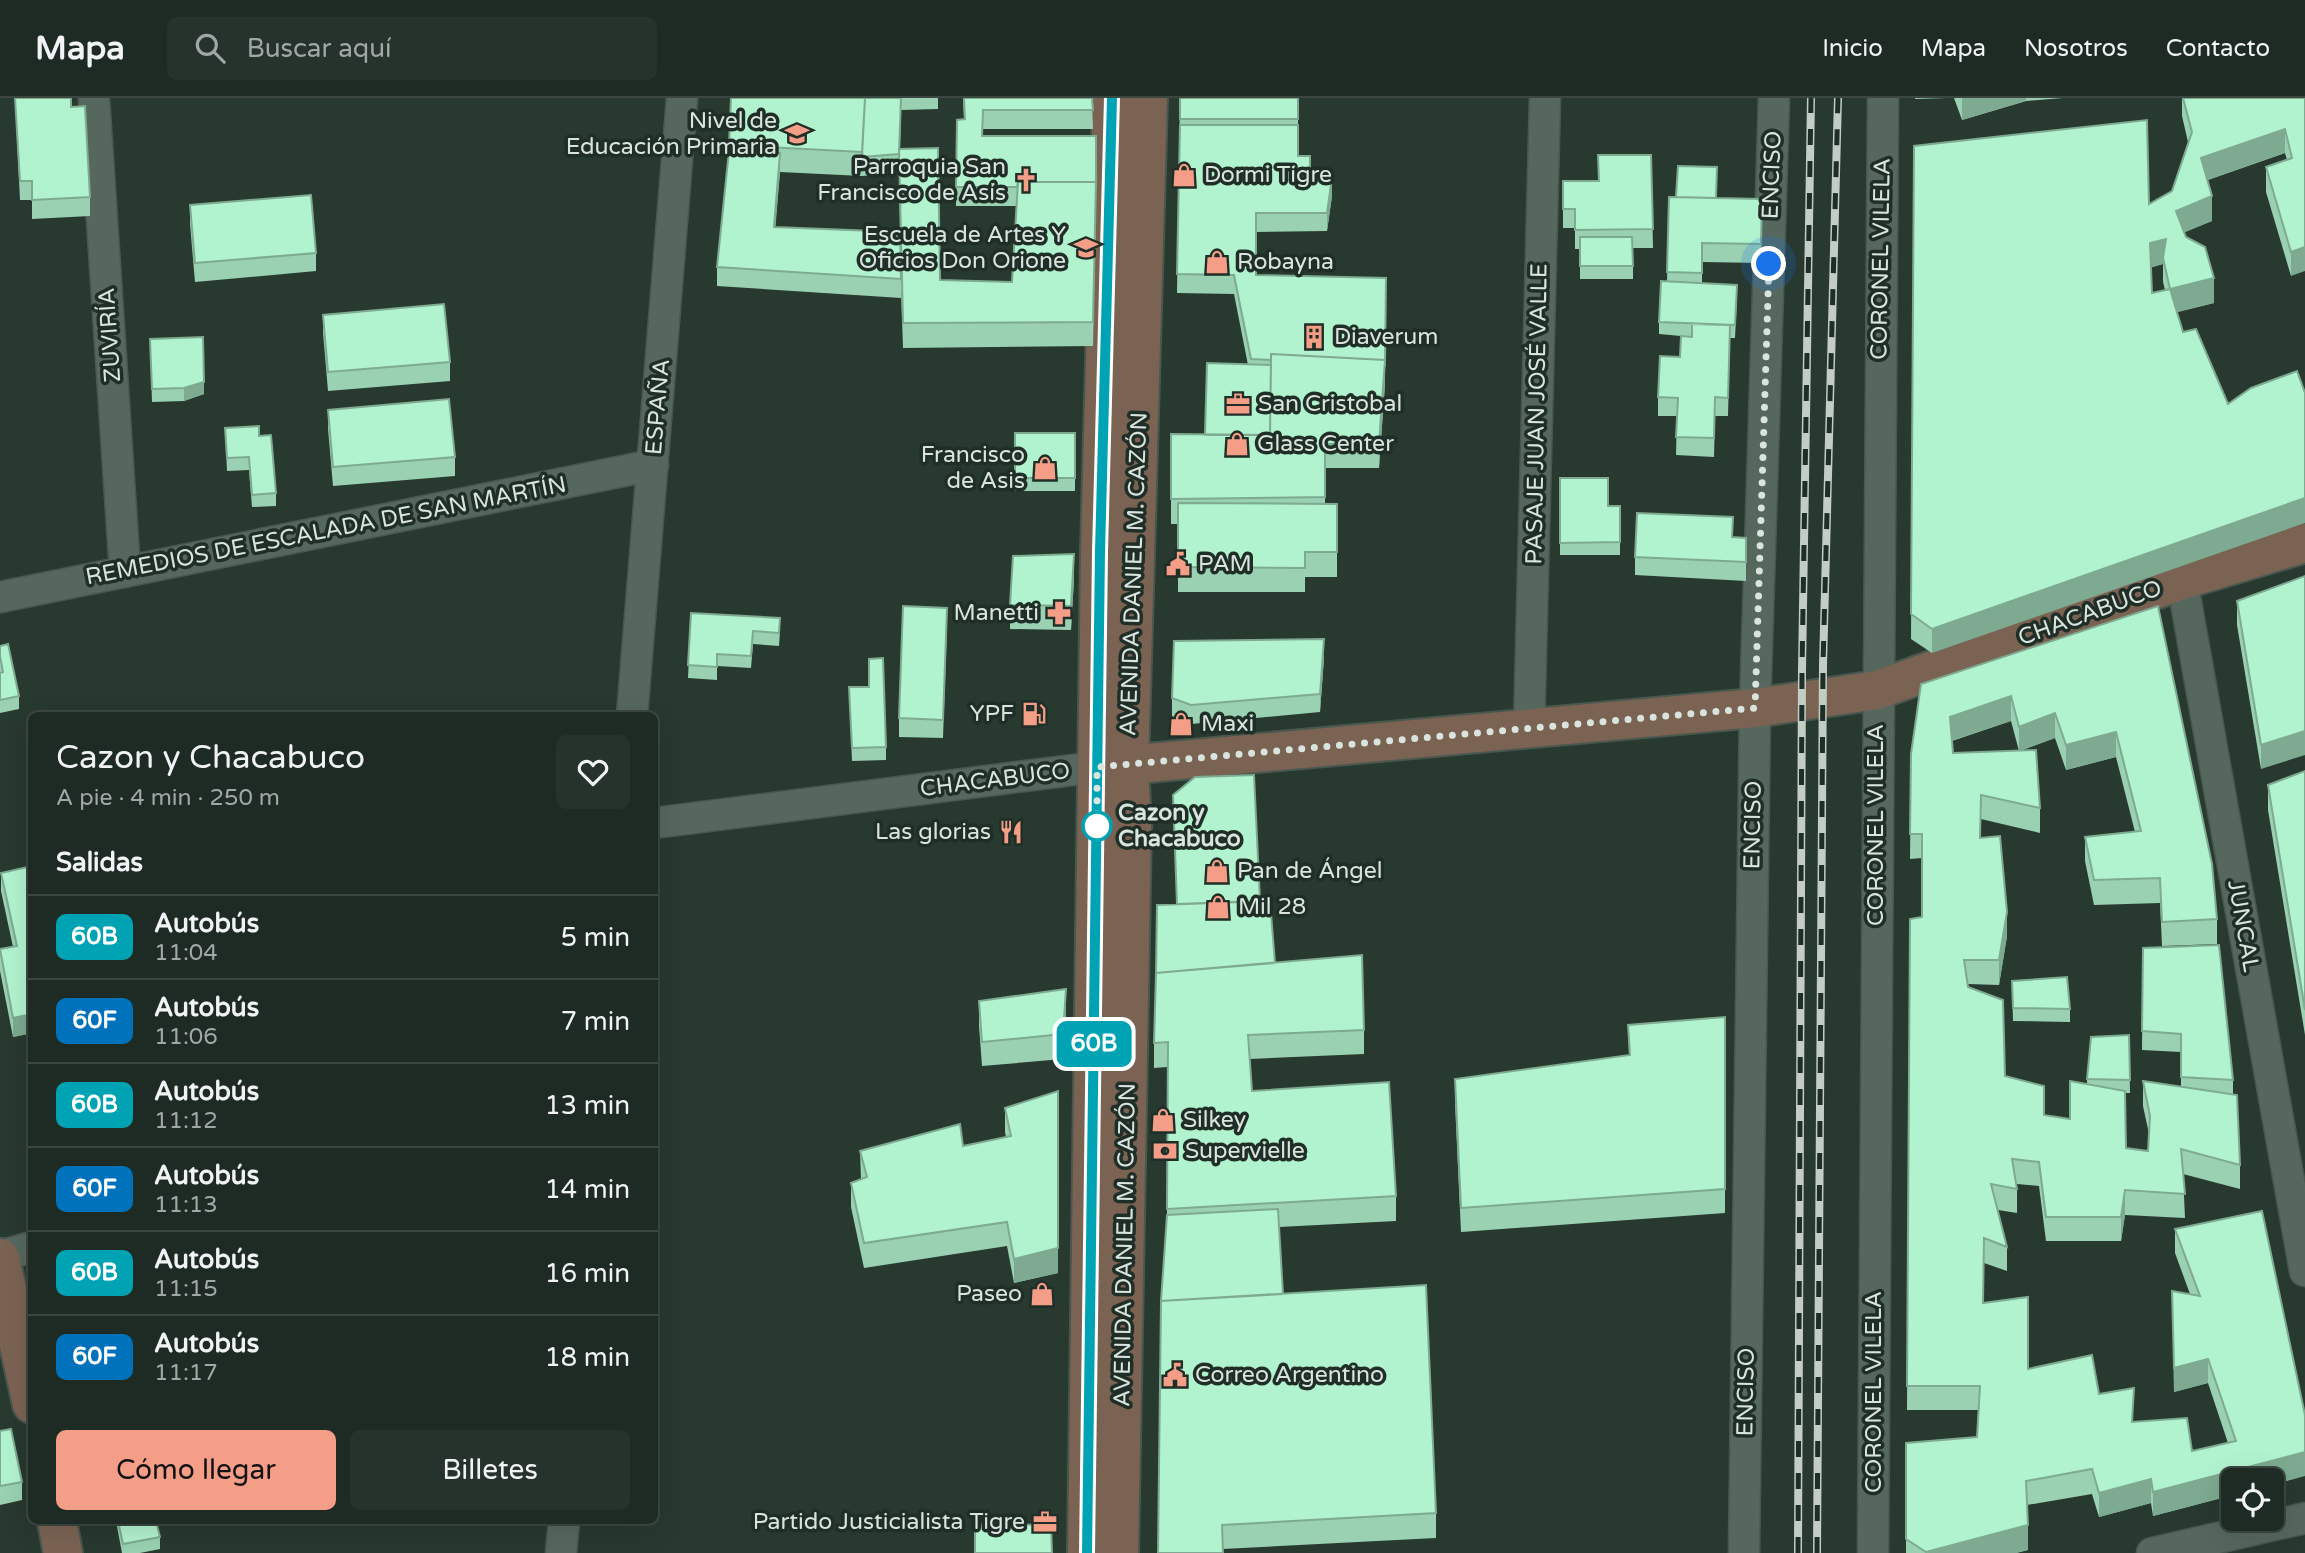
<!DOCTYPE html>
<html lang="es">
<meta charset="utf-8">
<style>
:root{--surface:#1e2b24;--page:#26332c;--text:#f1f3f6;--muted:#a1a7a6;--line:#3c4741;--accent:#f49e87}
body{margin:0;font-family:"Varela Round",sans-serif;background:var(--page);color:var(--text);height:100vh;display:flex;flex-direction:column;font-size:26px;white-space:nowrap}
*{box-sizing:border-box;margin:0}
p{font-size:23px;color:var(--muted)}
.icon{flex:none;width:38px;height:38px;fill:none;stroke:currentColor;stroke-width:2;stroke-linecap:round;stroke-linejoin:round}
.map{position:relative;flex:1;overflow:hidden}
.sheet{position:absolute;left:28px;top:614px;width:630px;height:812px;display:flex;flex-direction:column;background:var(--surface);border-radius:10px;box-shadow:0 7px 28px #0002,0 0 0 2px var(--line)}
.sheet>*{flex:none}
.badge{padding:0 14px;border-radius:10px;font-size:24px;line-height:46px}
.buttons{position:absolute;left:2221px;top:1370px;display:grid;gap:14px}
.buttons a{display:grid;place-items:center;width:63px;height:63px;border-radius:10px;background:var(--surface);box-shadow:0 7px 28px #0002,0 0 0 2px var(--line);font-size:35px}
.you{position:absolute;width:35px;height:35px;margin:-18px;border:5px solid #fff;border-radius:50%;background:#1a73e8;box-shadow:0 0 0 10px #1a73e833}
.map>.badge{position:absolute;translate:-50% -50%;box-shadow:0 0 0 4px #fff}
h2{padding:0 28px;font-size:26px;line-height:63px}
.round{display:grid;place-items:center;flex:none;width:74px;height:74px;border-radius:10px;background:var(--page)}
.overview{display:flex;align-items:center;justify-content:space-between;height:119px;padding:0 28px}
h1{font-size:33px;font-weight:600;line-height:52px}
.cta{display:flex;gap:14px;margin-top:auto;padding:14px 28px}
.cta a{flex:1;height:80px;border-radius:10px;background:var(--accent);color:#111;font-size:28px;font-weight:600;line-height:80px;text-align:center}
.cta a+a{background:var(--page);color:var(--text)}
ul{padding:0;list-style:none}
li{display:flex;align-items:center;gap:21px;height:84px;padding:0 28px;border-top:2px solid var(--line)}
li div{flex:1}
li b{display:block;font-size:26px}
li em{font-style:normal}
li .badge{min-width:77px;font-weight:700;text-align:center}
header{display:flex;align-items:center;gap:42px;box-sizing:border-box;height:98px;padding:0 35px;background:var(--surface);border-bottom:2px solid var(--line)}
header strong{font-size:33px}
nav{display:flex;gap:38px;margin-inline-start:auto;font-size:24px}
.search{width:490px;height:63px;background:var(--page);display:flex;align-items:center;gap:18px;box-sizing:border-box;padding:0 24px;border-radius:10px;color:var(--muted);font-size:26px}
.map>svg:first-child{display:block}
</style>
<header>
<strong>Mapa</strong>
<div class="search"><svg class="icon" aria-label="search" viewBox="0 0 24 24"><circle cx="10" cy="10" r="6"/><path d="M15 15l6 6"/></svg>Buscar aquí</div>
<nav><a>Inicio</a><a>Mapa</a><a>Nosotros</a><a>Contacto</a></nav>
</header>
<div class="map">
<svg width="2305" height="1455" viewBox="0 0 2305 1455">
<rect width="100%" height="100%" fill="#283930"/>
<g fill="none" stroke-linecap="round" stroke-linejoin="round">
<g stroke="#49574f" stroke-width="33">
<path id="street" d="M94,0L125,474
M2182,482L2305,1173
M0,499L653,367
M632,618L682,0
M1529,631L1545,0
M654,725L1097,669
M0,1158L32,1149
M561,1455L564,1423
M1744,1455L1755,610L1774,0
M1873,1455L1883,0
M2152,1455L2305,1420"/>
</g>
<g stroke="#49574f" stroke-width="42">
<path id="secondary" d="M1104,669L1755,610L1877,592L2182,482L2305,445
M0,1160L32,1306
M57,1423L63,1455
M1087,1455L1100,454L1112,0
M1119,1455L1132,729L1129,667L1148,0"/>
</g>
<use href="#street" stroke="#56685e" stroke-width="30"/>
<use href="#secondary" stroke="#7a6353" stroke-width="38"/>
<g stroke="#c2cdc6" stroke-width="8">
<path id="rail" d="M1798,1455L1802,573L1811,0
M1817,1455L1823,567L1838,0"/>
</g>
<use href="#rail" stroke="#1f2e26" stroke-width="5" stroke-dasharray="16" stroke-linecap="butt"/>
</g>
<path fill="#99d1b2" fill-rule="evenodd" d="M15,0L71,9L90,99V118L32,121V102H20Z
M731,0H938V11L901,12L900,51L940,182L1012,184L1016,108H956L957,22L964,21L963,0H1092L1093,31H983V38L1096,108L1093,248L903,250L901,191V200L717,188V169L729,53ZM780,74L862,78L899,75L900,134L775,129Z
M1180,0H1298V58L1310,75L1332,98L1327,133L1256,134V177L1385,286L1379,370H1325V406H1337V479H1305V494H1178V426H1171V336L1205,337L1248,267L1234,196L1177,195Z
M1915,0H1947L1915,1Z
M1954,0H2063L2026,3L1962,22Z
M2182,0H2305L2291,178L2266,94V69L2287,62L2285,55L2208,82L2212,123L2184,134L2214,205L2177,214L1932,555L1911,541L1914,48L2149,106L2172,93L2188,44L2182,18ZM2163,166V184L2165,192L2152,195L2151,169Z
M1651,57L1653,150H1633V181H1580V151H1575V130H1563V83H1598Z
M1669,99L1762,101L1761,165L1702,164V185L1737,200L1735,240H1730L1728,318H1715L1714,359L1676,357L1677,318H1658V299L1692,239L1659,236V224L1667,183Z
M190,107L316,155V173L195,184L190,126Z
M323,217L450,264V283L328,293L323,235Z
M150,241L204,296L184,303L152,304Z
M328,312L455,359V378L333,388L328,331Z
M225,330L259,338L276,395V408L252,409L249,372L227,373Z
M1015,335H1075V393H1015Z
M1560,380L1608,408H1620V457H1560Z
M1733,439L1746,459V483L1635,477V459Z
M2305,478L2261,671L2237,527V503Z
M1074,481L1071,532L1010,531V507Z
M2158,508L2217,821V846L2162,848L2160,805L2094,807L2085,763V739L2135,734L2116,659L2066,672L2055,640L2020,653L2040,710V735L1981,721L1980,740L2007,838L1999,887L1968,886L2005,978L2044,1017L2070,1021L2087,987V981L2129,937L2130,995H2125L2126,1050L2148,1053L2149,1036L2143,1008V983L2181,989V954L2142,952L2143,850L2233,982V997L2240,1067V1091L2183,1076L2185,1120L2125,1117L2121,1143H2046L2039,1088L2017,1086V1115L1998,1112L2007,1149V1173L1984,1165L1983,1205L2028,1271L2099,1296L2133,1324L2192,1353L2228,1345L2208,1285L2174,1294L2172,1193L2190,1196L2175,1155V1131L2262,1113L2233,1382V1397L2153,1418L2151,1405L2099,1419L2092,1396L2027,1407L2028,1452L2016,1455H1906V1345L1977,1339L1978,1312H1907L1910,821L1922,819V760L1910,761L1911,656ZM2011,623L2019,653L1953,655L1952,643Z
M691,515L780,533L779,548L753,546L751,570L717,568V582L688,580Z
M947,529L943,640L899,639V620Z
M0,548L19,598V611L0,615Z
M1324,560L1320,614L1191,626L1172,618V600Z
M849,589L886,649V662L852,663Z
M2305,673V937L2268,712V687Z
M32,768V935L13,939L0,873V851L13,849L1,793V775Z
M1260,803L1275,865L1364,932V956L1250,961L1252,993L1396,1098V1123L1279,1129L1283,1196L1436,1415V1440L1223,1451L1167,1117V969L1154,970V945Z
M2012,883L2070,911V924L2013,923Z
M979,903L1066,915L1063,961L982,968L979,928Z
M1725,919V1115L1461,1134L1455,1005V981L1629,957L1628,927Z
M1005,1010L1058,1175L1014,1185L1007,1148L864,1170L851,1109V1085L861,1081L860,1053L963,1048L1006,1039L1005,1034Z
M0,1333L22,1384V1402L0,1407Z
M116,1423H156L160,1439V1451L140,1455H122Z"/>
<path fill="#7daa91" d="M1962,0H2026V3L1962,22Z
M2285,31V55L2201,84V60Z
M780,55V74L774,148V129Z
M1332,80V98L1327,133V115Z
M2212,98V123L2176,138V113Z
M2166,141L2163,166L2150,170V145Z
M2305,149V173L2291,178V154Z
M1386,180L1385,286L1379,370V345Z
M2214,180V205L2170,216V191Z
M204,284V296L184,303V290Z
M2305,400V425L1932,555V531Z
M1074,456V481L1071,532V508Z
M1324,541V560L1320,614V596Z
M2011,598V623L1950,643V619Z
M2055,615V640L2019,653V629Z
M2305,633V657L2261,671V647Z
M2116,634V659L2066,672V647Z
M2007,814V838L1999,887V862Z
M1066,891V915L1063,961V936Z
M32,916V935L13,939V920Z
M1058,1018V1175L1014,1185V1161Z
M2125,1092V1117L2121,1143V1119Z
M2208,1261V1285L2174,1294V1270Z
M2305,1354V1378L2272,1387V1382H2233V1397L2153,1418V1394Z
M2151,1381V1405L2099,1419V1395Z
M2028,1427V1452L2016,1455H1926Z"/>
<path fill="#b2f3cf" stroke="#7daa91" stroke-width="2" d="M15,0H71V9L85,8L90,99L32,102V83H20Z
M731,0H865L862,54L729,47Z
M865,0H901L899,56L862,59Z
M964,0H1092L1093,12H983L982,38H1096V90V84H1018L1017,89H956L957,22L965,21Z
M1180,0H1298V21H1180Z
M2183,0H2305V149L2291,154L2266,69L2292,60L2285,31L2201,60L2212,98L2176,113L2186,139L2205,149L2214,180L2170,191L2163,160L2166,141L2150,145L2152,195L2170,191L2183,234L2196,231L2228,306L2251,290L2297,273L2305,295V400L1932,531L1911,516L1914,48L2147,22L2149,106L2172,93L2192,34Z
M1180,27H1298V58H1310V75L1332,80L1327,115H1256V177L1386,180L1385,268V262L1271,256V262L1251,261L1234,177L1177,176Z
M938,50L940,182L1012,184L1018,84H1096L1093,224L903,225L899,51Z
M729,53L780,55L774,129L900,134L901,181L717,169Z
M1598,57H1651L1653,131L1575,132V111H1563V83H1599Z
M1678,68L1717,69L1716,100L1676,99Z
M311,97L316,155L195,165L190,107Z
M1669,99L1762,101L1761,146L1702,145V175L1667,174Z
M1580,139H1632L1633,168H1580Z
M1661,183L1737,187L1735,227L1659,224Z
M444,206L450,264L328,274L323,217Z
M1692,226L1730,227L1728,300L1715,299L1714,340L1676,339L1678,300L1658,299L1660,258L1680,259L1681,238L1692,239Z
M203,239L204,284L184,290L152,291L150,241Z
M1271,256L1385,262L1379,345L1325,346V399L1171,401V336L1270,337Z
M1207,265L1271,267L1270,337H1205Z
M449,301L455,359L333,369L328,312Z
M259,328V338L271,337L276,395L252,397L249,359L227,360L225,330Z
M1015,335H1075V380H1015Z
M1560,380H1608V408H1620V444L1560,445Z
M1178,405L1337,406V454H1305V470L1178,469Z
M1637,415L1733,419L1732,439L1746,440V464L1635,459Z
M1074,456L1071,508L1010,507L1013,458Z
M2305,478V633L2261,647L2237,503Z
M903,508L947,510L943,622L899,620Z
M2158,508L2212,766L2217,821L2162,824L2160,780L2094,782L2085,739L2141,733L2116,634L2066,647L2055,615L2019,629L2011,598L1950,619L1953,655L2036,652L2040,710L1981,697L1980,740L2000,738L2007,814L1999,862H1964L1968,889L2003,902L2005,978L2044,988V1017L2070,1021V983L2125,993L2126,1050L2148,1053L2150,1018L2143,983L2237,997L2240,1067L2181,1051L2185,1096L2125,1092L2121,1119H2046L2039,1064L2012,1061L2017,1091L1991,1086L2007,1149L1984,1140L1983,1205L2028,1199V1271L2092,1257L2099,1296L2134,1290L2132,1324L2187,1320L2192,1353L2236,1343L2208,1261L2174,1270L2172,1193L2200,1198L2175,1131L2262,1113L2305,1317V1354L2153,1394L2151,1381L2099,1395L2092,1371L2026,1383L2028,1427L1926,1454L1906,1441V1345L1977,1339L1980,1288H1907L1910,821L1922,819V736H1910L1911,656L1921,586Z
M691,515L780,520L779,535L753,533L751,558L717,556V569L688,567Z
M1324,541L1320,596L1191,607L1172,600L1174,543Z
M8,546L19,598L0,602V575L3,574L0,558V548Z
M883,560L886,649L852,650L849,589H869V561Z
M2305,673V912L2268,687Z
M1254,677L1260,803L1177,806L1173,697L1195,679Z
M32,768V916L13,920L0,851L17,848L1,775Z
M1270,803L1275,865L1156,875L1157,807Z
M2219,847L2233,982L2181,979V936L2142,933L2143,850Z
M1362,857L1364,932L1248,937L1252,993L1389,984L1396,1098L1167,1111L1168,944L1154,945L1156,875Z
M2067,879L2070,911L2013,910L2012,883Z
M1066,891L1063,936L982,944L979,903Z
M1725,919V1091L1461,1110L1455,981L1630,957L1628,927Z
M2129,937L2130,982L2087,981L2091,939Z
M1058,993V1150L1014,1161L1007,1124L864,1145L851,1085L867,1079L860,1053L960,1026L963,1048L1011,1038L1005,1010Z
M1278,1111L1283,1196L1161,1203L1167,1117Z
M1426,1187L1436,1415L1222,1427L1223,1455H1158L1161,1203Z
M11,1331L22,1384L0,1388V1333Z
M118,1423H156L160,1439L123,1446Z
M975,1426L1051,1427L1052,1455H975Z"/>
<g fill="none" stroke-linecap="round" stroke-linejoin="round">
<g stroke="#fff" stroke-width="16">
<path id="line" d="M1087,1455L1100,454L1112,0"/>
</g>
<use href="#line" stroke="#00a3b4" stroke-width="10"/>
<path stroke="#dae4de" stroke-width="7" stroke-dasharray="0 12.6" d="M1097,728V669L1755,610L1769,166"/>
</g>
<defs>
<g id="school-bare" transform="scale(1.89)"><path d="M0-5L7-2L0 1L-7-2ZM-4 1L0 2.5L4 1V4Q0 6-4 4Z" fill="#f49e87" stroke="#1f2e26" stroke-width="2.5" paint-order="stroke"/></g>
<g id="shop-bare" transform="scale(1.89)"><path d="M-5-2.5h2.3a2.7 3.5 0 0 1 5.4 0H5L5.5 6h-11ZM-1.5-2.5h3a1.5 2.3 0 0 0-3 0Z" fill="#f49e87" stroke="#1f2e26" stroke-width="2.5" paint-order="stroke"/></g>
<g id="church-bare" transform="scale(1.89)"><path d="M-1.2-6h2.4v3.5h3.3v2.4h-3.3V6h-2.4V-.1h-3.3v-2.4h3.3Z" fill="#f49e87" stroke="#1f2e26" stroke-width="2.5" paint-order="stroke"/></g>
<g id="building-bare" transform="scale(1.89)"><path d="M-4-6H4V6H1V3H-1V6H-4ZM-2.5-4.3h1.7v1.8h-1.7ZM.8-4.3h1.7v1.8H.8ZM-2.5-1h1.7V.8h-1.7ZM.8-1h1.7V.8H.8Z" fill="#f49e87" stroke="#1f2e26" stroke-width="2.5" paint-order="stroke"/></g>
<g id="office-bare" transform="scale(1.89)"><path d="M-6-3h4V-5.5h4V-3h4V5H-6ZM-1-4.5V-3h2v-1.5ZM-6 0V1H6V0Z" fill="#f49e87" stroke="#1f2e26" stroke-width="2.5" paint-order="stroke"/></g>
<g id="civic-bare" transform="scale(1.89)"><path d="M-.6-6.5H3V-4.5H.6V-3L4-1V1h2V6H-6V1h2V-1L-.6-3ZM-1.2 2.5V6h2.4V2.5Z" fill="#f49e87" stroke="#1f2e26" stroke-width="2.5" paint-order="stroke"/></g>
<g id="pharmacy-bare" transform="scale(1.89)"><path d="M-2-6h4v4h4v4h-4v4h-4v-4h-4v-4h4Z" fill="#f49e87" stroke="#1f2e26" stroke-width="2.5" paint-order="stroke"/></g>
<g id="fuel-bare" transform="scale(1.89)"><path d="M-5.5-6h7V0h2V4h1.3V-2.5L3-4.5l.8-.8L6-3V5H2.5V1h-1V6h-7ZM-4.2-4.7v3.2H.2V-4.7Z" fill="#f49e87" stroke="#1f2e26" stroke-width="2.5" paint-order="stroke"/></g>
<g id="restaurant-bare" transform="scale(1.89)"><path d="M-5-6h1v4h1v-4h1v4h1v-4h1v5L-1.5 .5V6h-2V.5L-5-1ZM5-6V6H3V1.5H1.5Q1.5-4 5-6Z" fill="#f49e87" stroke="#1f2e26" stroke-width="2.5" paint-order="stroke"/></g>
<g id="bank-bare" transform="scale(1.89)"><path d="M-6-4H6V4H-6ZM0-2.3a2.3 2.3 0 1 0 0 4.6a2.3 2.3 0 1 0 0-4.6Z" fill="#f49e87" stroke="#1f2e26" stroke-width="2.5" paint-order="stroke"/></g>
</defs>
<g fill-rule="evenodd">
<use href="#school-bare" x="797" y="36"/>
<use href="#shop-bare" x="1184" y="77"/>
<use href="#church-bare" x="1026" y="82"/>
<use href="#school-bare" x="1086" y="150"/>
<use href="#shop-bare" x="1217" y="164"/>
<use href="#building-bare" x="1314" y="239"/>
<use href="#office-bare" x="1238" y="306"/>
<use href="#shop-bare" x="1237" y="346"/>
<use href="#shop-bare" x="1045" y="370"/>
<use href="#civic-bare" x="1178" y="466"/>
<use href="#pharmacy-bare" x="1059" y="515"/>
<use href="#fuel-bare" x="1034" y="616"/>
<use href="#shop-bare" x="1181" y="626"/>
<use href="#restaurant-bare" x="1011" y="734"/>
<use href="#shop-bare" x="1217" y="773"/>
<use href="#shop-bare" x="1218" y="809"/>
<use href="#shop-bare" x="1163" y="1022"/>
<use href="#bank-bare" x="1165" y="1053"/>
<use href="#shop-bare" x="1042" y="1196"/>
<use href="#civic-bare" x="1175" y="1277"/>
<use href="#office-bare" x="1045" y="1424"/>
</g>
<circle fill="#fff" stroke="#00a3b4" stroke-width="3.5" cx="1097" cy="728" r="14"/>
<g text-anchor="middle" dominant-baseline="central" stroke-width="7" stroke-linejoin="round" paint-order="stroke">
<g font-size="23" fill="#dae4de" stroke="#1f2e26" text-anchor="start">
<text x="777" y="23" text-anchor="end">Nivel de<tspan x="777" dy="26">Educación Primaria</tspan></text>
<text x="1006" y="69" text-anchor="end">Parroquia San<tspan x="1006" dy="26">Francisco de Asís</tspan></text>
<text x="1204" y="77">Dormi Tigre</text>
<text x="1066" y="137" text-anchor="end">Escuela de Artes Y<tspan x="1066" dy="26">Oficios Don Orione</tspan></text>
<text x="1237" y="164">Robayna</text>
<text x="1334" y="239">Diaverum</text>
<text x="1258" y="306">San Cristobal</text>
<text x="1257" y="346">Glass Center</text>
<text x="1025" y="357" text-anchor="end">Francisco<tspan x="1025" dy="26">de Asis</tspan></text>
<text x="1198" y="466">PAM</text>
<text x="1039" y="515" text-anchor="end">Manetti</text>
<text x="1014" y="616" text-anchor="end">YPF</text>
<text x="1201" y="626">Maxi</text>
<text x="991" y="734" text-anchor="end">Las glorias</text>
<text x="1237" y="773">Pan de Ángel</text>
<text x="1238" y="809">Mil 28</text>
<text x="1183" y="1022">Silkey</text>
<text x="1185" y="1053">Supervielle</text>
<text x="1022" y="1196" text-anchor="end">Paseo</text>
<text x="1195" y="1277">Correo Argentino</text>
<text x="1025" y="1424" text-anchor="end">Partido Justicialista Tigre</text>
</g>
<g font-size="23" fill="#dae4de" stroke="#1f2e26">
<text transform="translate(1772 77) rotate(-88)">ENCISO</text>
<text transform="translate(1881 161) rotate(-89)">CORONEL VILELA</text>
<text transform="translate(110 237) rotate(-94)">ZUVIRÍA</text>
<text transform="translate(658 309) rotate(-85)">ESPAÑA</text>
<text transform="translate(1537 316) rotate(-89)">PASAJE JUAN JOSÉ VALLE</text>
<text transform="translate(326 433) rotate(-11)">REMEDIOS DE ESCALADA DE SAN MARTÍN</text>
<text transform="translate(1134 476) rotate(-88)">AVENIDA DANIEL M. CAZÓN</text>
<text transform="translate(2090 515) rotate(-20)">CHACABUCO</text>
<text transform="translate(995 682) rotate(-7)">CHACABUCO</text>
<text transform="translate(1753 727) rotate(-89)">ENCISO</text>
<text transform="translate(1876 727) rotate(-90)">CORONEL VILELA</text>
<text transform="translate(2243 828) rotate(80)">JUNCAL</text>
<text transform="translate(1125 1147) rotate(-89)">AVENIDA DANIEL M. CAZÓN</text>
<text transform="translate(1746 1294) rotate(-89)">ENCISO</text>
<text transform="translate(1874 1294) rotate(-90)">CORONEL VILELA</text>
</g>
<g font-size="23" font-weight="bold" fill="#dae4de" stroke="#1f2e26" text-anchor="start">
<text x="1118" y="715">Cazon y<tspan x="1118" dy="26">Chacabuco</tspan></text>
</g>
</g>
</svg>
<div class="buttons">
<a><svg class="icon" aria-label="locate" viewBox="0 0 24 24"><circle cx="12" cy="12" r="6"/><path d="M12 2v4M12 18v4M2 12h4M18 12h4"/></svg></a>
</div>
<div class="you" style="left:1769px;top:166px"></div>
<b class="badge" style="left:1094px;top:946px;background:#00a3b4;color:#fff">60B</b>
<section class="sheet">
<div class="overview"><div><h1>Cazon y Chacabuco</h1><p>A pie · 4 min · 250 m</p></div><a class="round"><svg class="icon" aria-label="heart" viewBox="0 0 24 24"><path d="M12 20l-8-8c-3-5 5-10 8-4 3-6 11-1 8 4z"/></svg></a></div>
<h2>Salidas</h2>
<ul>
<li><span class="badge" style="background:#00a3b4;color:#fff">60B</span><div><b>Autobús</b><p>11:04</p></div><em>5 min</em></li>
<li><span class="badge" style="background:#0072bc;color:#fff">60F</span><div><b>Autobús</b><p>11:06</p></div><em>7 min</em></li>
<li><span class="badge" style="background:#00a3b4;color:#fff">60B</span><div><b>Autobús</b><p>11:12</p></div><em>13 min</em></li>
<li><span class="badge" style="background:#0072bc;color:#fff">60F</span><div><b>Autobús</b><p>11:13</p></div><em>14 min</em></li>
<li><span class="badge" style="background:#00a3b4;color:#fff">60B</span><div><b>Autobús</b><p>11:15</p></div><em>16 min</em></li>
<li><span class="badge" style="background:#0072bc;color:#fff">60F</span><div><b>Autobús</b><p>11:17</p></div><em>18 min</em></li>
</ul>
<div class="cta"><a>Cómo llegar</a><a>Billetes</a></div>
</section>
</div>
